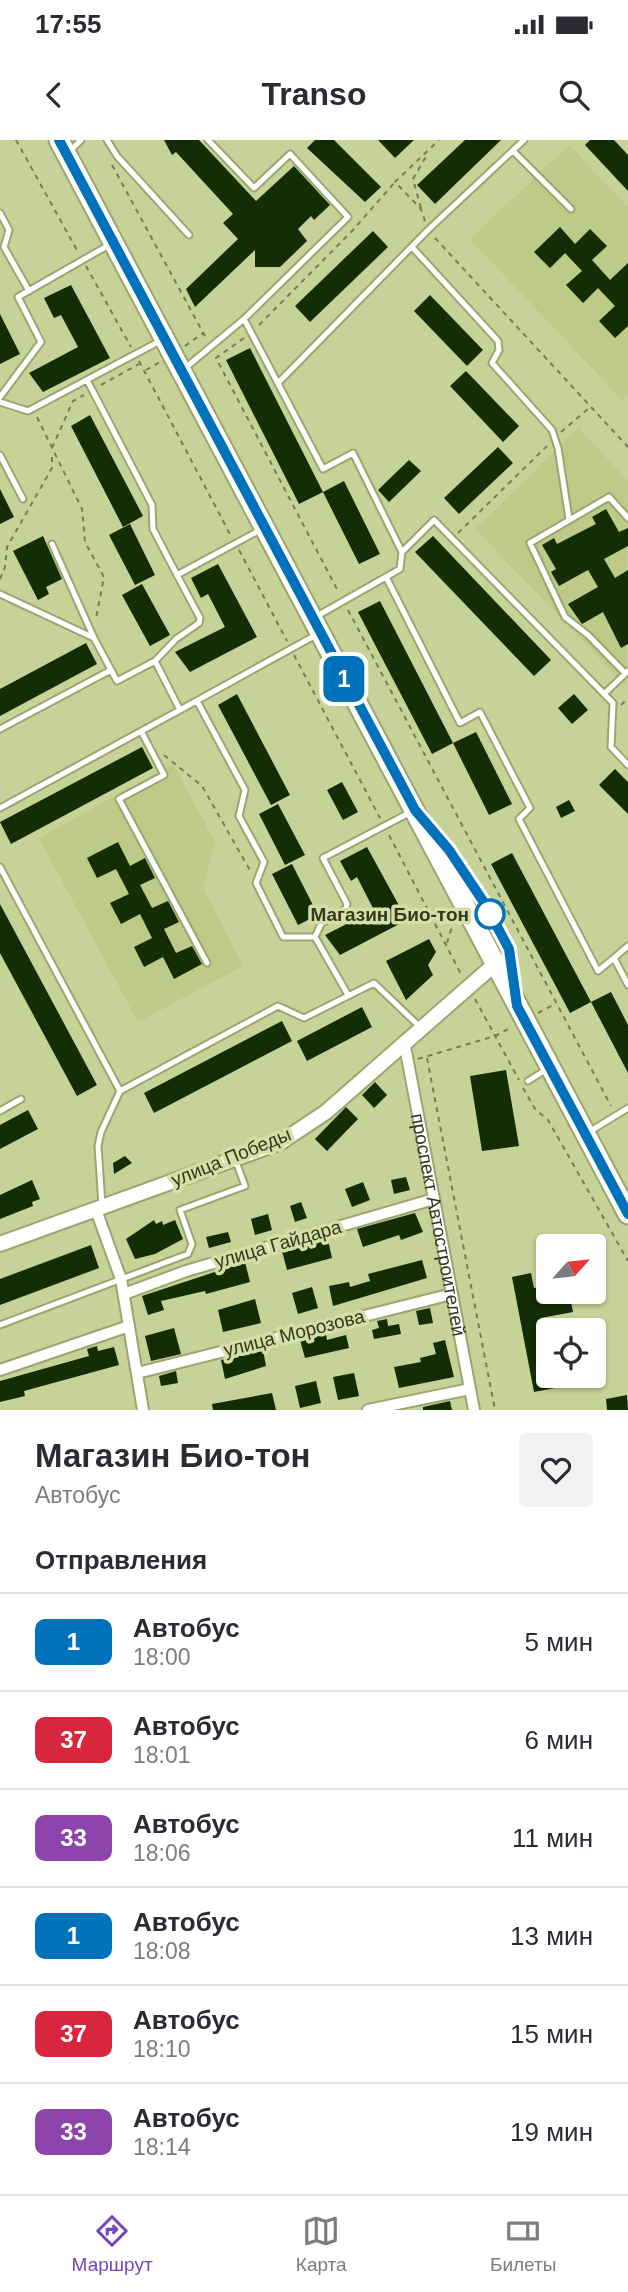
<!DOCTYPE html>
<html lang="ru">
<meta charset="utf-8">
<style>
:root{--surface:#fff;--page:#f2f2f3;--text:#2b2b33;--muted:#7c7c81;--line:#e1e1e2;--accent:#7447bf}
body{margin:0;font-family:Helvetica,sans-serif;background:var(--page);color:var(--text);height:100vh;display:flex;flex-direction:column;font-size:26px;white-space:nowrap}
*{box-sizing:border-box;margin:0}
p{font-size:23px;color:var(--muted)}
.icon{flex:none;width:38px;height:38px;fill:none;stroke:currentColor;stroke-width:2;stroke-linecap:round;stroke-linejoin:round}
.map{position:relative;height:1270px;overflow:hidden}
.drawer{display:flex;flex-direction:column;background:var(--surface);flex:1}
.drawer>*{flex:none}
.badge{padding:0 14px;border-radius:10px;font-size:24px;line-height:46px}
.needle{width:46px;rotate:63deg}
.controls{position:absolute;left:536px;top:1094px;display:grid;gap:14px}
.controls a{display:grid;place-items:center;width:70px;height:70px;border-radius:7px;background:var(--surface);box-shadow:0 2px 5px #0004;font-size:35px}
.map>.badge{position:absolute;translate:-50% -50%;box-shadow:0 0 0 4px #fff}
h2{padding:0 35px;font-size:26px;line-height:63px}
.round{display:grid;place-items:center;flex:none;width:74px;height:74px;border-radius:7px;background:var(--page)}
.headline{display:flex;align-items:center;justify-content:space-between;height:119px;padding:0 35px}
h1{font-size:33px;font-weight:700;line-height:52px}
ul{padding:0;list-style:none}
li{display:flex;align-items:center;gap:21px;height:98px;padding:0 35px;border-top:2px solid var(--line)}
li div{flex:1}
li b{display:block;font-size:26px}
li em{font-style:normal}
li .badge{min-width:77px;font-weight:700;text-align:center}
.status{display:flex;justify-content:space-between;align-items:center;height:49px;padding:0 35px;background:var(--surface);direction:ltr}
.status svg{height:19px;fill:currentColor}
header{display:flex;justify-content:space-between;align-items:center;height:91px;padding:0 35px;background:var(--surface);font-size:32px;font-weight:700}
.tab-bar{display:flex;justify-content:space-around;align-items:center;height:98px;border-top:2px solid var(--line);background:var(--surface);font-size:19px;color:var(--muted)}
.tab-bar a{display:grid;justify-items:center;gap:4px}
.tab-bar .selected{color:var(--accent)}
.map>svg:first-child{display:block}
</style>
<div class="status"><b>17:55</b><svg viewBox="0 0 49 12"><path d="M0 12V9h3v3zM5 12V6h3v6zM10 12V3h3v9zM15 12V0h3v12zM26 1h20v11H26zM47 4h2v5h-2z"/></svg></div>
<header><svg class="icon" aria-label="back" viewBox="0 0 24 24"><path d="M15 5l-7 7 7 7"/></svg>Transo<svg class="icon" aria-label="search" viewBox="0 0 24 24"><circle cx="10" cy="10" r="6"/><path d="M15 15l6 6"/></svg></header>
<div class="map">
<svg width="628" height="1270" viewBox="0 0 628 1270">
<rect width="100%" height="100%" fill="#c7d298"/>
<path fill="#bdca88" d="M569,5L628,67V255L622,260L470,99Z
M579,288L628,341L626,546L475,389Z
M173,624L215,702L203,748L243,826L138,882L39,698Z"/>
<path fill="#132d05" d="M164,0H199L256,61L294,26L330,65L314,80L311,76L298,89L307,101L280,127H255V110L195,167L186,149L238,99L223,83L233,74L176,12L172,15Z
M315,0H334L381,47L365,62L307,8Z
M378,0H414L395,18Z
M465,0H501L435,64L417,45Z
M590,0H614L628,15V51L585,5Z
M560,87L575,104L590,89L607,106L592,120L610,140L628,123V186L615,198L599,181L615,166L598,148L583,163L566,145L582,131L565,113L550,128L534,112Z
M373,91L388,107L310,182L295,166Z
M71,145L110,218L43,252L29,233L78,207L61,175L54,178L44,158Z
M430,155L483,210L467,226L414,171Z
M0,174L20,214L0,224Z
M250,208L323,352L299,364L226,220Z
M466,231L519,286L503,302L450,246Z
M90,275L143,376L123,387L71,286Z
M498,307L513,323L459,374L444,358Z
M409,320L421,331L389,362L378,350Z
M344,341L380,414L359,424L323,352Z
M0,349L14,377L0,384Z
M606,369L619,392L628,388V406L604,419L615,438L628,430V504L621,508L603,472L582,484L568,464L598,447L588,430L559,446L551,432L556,429L542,405L554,398L557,404L596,384L592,377Z
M130,384L155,435L135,445L109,395Z
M43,396L62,439L46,447L49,454L38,460L13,411Z
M433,396L551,520L534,536L415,412Z
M218,424L257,497L190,532L175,512L225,487L208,454L201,458L191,438Z
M142,444L170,495L150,506L122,455Z
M380,461L453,603L432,614L358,472Z
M86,503L97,524L0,576V549Z
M237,554L290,655L271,665L218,565Z
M574,554L588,570L572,584L558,568Z
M476,592L512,664L489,675L453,603Z
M142,607L153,628L11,704L0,682Z
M615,629L628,642V674L599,645Z
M342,642L358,672L343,680L327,650Z
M569,660L575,671L561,678L556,667Z
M278,664L305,715L285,725L259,674Z
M118,702L130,726L145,718L155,738L140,745L152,768L168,761L179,782L164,789L176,813L192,806L202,824L174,839L163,817L144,827L134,807L152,798L140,774L121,784L110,763L129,754L116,729L97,738L87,718Z
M367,707L407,780L340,815L325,795L374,770L357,737L351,741L340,721Z
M512,713L591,862L570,873L491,724Z
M292,724L318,775L298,785L272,734Z
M0,764L97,945L77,956L0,813Z
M429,799L436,812L428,825L433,835L406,860L386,821Z
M611,852L628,885V933L591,862Z
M362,867L372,887L307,921L297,901Z
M282,881L292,901L154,973L144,953Z
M506,930L519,1006L482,1011L470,936Z
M375,942L387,955L374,968L362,955Z
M346,967L358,979L327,1011L315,999Z
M28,970L38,989L0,1009V985Z
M125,1016L132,1023L114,1034L113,1023Z
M406,1037L410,1050L394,1054L391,1040Z
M32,1040L40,1059L32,1062L33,1066L0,1079V1055Z
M363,1042L370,1060L352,1067L345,1049Z
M301,1062L307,1078L295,1082L290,1066Z
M415,1073L423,1092L401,1100L399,1095L363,1107L357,1089Z
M268,1074L272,1090L255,1095L251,1079Z
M154,1080L156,1084L162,1081L163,1085L175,1080L183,1099L155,1114L135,1119L126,1099Z
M228,1092L231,1102L209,1108L206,1097Z
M328,1100L332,1118L287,1130L282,1111Z
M91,1105L99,1128L0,1165V1139Z
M422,1120L427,1138L333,1166L329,1146L349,1142L350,1147L370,1141L368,1134Z
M245,1122L250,1142L206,1154L205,1151L161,1161L164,1170L148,1175L142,1156Z
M531,1133L534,1148L548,1146V1152H569L573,1172L541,1178L548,1212V1236H563L565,1246L534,1252L512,1137Z
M312,1147L318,1168L298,1174L292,1153Z
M255,1159L261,1183L223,1192L218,1170Z
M430,1168L433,1183L419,1185L416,1171Z
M387,1179L388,1186L399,1184L401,1194L374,1199L372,1190L379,1188L377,1181Z
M174,1188L181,1214L151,1221L145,1196Z
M326,1194L327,1200L346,1195L349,1208L305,1218L300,1200Z
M445,1200L454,1237L399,1248L394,1227L421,1222L420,1218L436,1214L433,1203Z
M97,1206L98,1211L114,1207L119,1225L24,1251L25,1256L0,1262V1241L89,1216L87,1209Z
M263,1210L266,1226L225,1239L221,1220Z
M176,1231L178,1243L161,1246L159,1236Z
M354,1233L359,1256L338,1260L333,1237Z
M316,1241L321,1263L300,1268L295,1246Z
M272,1253L276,1270H213L212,1264Z
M627,1255L628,1270H607L606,1259Z
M450,1261L452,1270H423V1267Z"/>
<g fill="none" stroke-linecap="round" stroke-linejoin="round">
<g stroke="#9ba56d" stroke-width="9">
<path id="service" d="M107,0L117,16L189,95
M71,10L81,0
M513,11L571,69
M0,73L9,90L4,107L29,151
M412,107L498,201L499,210L492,223L552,290L558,308L569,379
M244,179L323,329L353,313L402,412
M184,229L244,179L348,77L290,14L254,48L208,0
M87,240L152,365L153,389L177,435
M279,242L428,90L524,0
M0,257L41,202L18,157L109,105
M0,262L28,271L160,201
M0,315L23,359
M262,389L177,435L200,478L199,483L176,499L155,521L180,570L316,495
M52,404L94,498
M386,437L460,583L480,572L530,668L519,679L598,831L614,818
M0,454L94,498L117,541L155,521
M317,476L400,429L402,412L434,380L613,563L611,607L628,625
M625,533L588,495L565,477L530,403L609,357L628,378
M604,554L628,531
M197,561L245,650L239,676L264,722L256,743L283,797H315
M0,589L111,530
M141,591L164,635L119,659L207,823
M0,668L180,570
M437,696L486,764L509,809L514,843
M0,727L120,951L278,866L304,878L374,843L420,887
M628,806L614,818L628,845
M348,855L315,797L321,784L346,768L347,764L323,718L411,672
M528,941L547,929
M0,971L21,959
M589,992L628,968
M102,1065L98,1006L101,992L120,951
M0,1185L188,1114L192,1104L180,1070L245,1046L235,1019"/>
</g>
<g stroke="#9ba56d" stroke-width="14">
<g id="minor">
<path id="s1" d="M404,901L474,1270"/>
<path d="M96,1070L121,1139L143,1270"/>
<path d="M124,1154L186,1131L434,1059"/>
<path d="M0,1230L129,1186"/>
<path d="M137,1233L452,1154"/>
<path d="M368,1270L470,1249"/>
</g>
</g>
<g stroke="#9ba56d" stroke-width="18">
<path id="tertiary" d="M0,1104L281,1002L326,972L495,824"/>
</g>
<g stroke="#9ba56d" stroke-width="23">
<path id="trunk" d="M59,0L628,1074"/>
</g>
<path stroke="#777e57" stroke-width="2" stroke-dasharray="5 5" stroke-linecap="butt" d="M16,0L78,112
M112,25L206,198
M421,68L413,39L428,13
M425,81L421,69L395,42L439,0
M435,98L628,307
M86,126L131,207
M259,185L353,90L395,42
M244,198L216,218L339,453
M185,206L203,193
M139,221L231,396
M146,230L160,222
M101,245L139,224
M37,277L82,369L85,402L104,437L96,478
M561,292L588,269
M52,308L73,261L84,255
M458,393L547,306
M239,410L287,501
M0,439L5,427L7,407L52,328V313
M348,470L611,966
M294,515L380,678
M621,565L628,558
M164,615L202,646L251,732
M389,695L462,836
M447,803L454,780
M475,859L519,940
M538,873L555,864
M427,918L495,1270
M418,919L495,896L512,887
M523,948L535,969L548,980L628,1121"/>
<use href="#service" stroke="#fff" stroke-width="5"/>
<use href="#minor" stroke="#fff" stroke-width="10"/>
<use href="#tertiary" stroke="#fff" stroke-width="14"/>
<use href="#trunk" stroke="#fff" stroke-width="19"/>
</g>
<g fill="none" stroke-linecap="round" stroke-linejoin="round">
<g stroke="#fff" stroke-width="16">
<path id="line" d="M59,0L415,670L449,710L485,764L509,809L517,866L628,1074"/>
</g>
<use href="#line" stroke="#0072bc" stroke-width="10"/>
</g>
<circle fill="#fff" stroke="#0072bc" stroke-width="3.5" cx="490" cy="774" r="14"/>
<g text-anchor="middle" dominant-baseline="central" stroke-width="7" stroke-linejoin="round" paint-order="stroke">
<g font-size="19" font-weight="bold" fill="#343821" stroke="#d4dfa5" text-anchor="end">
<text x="469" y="774">Магазин Био-тон</text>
</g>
<g font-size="19" fill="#343821" stroke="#d4dfa5">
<text transform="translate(231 1017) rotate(-22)">улица Победы</text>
<text stroke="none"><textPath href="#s1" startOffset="187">проспект Автостроителей</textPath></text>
<text transform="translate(278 1104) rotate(-16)">улица Гайдара</text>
<text transform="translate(294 1193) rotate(-14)">улица Морозова</text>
</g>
</g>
</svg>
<div class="controls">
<a><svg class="needle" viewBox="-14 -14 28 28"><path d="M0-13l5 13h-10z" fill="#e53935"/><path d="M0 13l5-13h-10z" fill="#7c7c81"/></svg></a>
<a><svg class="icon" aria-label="locate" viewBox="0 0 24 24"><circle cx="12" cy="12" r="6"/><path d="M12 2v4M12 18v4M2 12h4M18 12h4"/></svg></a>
</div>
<b class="badge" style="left:344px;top:539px;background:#0072bc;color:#fff">1</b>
</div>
<section class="drawer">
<div class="headline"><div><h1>Магазин Био-тон</h1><p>Автобус</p></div><a class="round"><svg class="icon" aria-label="heart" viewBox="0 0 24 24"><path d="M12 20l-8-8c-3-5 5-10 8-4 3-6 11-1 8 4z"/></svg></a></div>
<h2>Отправления</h2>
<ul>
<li><span class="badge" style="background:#0072bc;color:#fff">1</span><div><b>Автобус</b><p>18:00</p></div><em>5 мин</em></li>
<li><span class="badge" style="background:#d7263d;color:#fff">37</span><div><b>Автобус</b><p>18:01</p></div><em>6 мин</em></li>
<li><span class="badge" style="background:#8e44ad;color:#fff">33</span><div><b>Автобус</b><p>18:06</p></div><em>11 мин</em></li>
<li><span class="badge" style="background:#0072bc;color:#fff">1</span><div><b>Автобус</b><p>18:08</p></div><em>13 мин</em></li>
<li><span class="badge" style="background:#d7263d;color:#fff">37</span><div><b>Автобус</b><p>18:10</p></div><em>15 мин</em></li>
<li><span class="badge" style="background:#8e44ad;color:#fff">33</span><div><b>Автобус</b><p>18:14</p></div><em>19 мин</em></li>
</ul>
</section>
<nav class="tab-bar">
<a class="selected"><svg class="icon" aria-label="directions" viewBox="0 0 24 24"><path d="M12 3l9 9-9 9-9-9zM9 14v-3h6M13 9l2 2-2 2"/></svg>Маршрут</a>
<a><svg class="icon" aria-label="map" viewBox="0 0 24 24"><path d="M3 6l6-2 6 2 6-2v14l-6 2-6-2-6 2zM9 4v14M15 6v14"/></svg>Карта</a>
<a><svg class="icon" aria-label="tickets" viewBox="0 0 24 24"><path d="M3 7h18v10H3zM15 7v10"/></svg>Билеты</a>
</nav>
